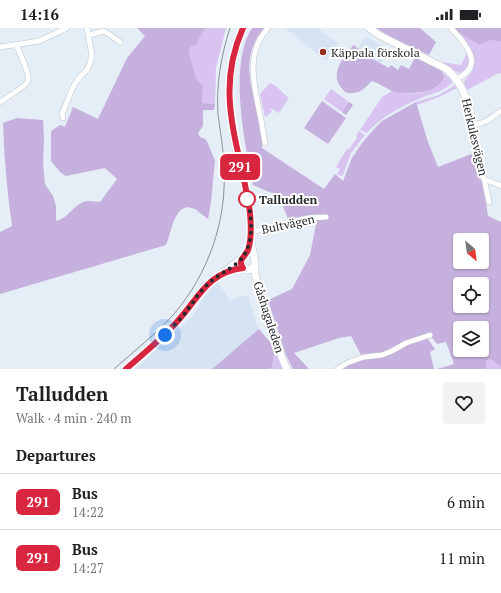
<!DOCTYPE html>
<meta charset="utf-8">
<style>
:root{--surface:#fff;--page:#f2f2f2;--text:#202124;--muted:#757577;--line:#e0e0e0}
body{margin:0;font-family:"PT Serif",serif;background:var(--page);color:var(--text);height:100vh;display:flex;flex-direction:column;font-size:15px;white-space:nowrap}
*{box-sizing:border-box;margin:0}
p{font-size:13px;color:var(--muted)}
.icon{flex:none;width:22px;height:22px;fill:none;stroke:currentColor;stroke-width:2;stroke-linecap:round;stroke-linejoin:round}
.map{position:relative;height:341px;overflow:hidden}
.details{display:flex;flex-direction:column;background:var(--surface);flex:1}
.details>*{flex:none}
.badge{padding:0 8px;border-radius:6px;font-size:14px;line-height:26px}
.needle{width:26px;rotate:151deg}
.fabs{position:absolute;left:453px;top:205px;display:grid;gap:8px}
.fabs a{display:grid;place-items:center;width:36px;height:36px;border-radius:4px;background:var(--surface);box-shadow:0 1px 3px #0004;font-size:20px}
.you{position:absolute;width:20px;height:20px;margin:-10px;border:3px solid #fff;border-radius:50%;background:#1a73e8;box-shadow:0 0 0 6px #1a73e833}
.map>.badge{position:absolute;translate:-50% -50%;box-shadow:0 0 0 2px #fff}
h2{padding:0 16px;font-size:15px;line-height:36px}
.round{display:grid;place-items:center;flex:none;width:42px;height:42px;border-radius:4px;background:var(--page)}
.summary{display:flex;align-items:center;justify-content:space-between;height:68px;padding:0 16px}
h1{font-size:19px;font-weight:700;line-height:30px}
ul{padding:0;list-style:none}
li{display:flex;align-items:center;gap:12px;height:56px;padding:0 16px;border-top:1px solid var(--line)}
li div{flex:1}
li b{display:block;font-size:15px}
li em{font-style:normal}
li .badge{min-width:44px;font-weight:700;text-align:center}
.status{display:flex;justify-content:space-between;align-items:center;height:28px;padding:0 20px;background:var(--surface);direction:ltr}
.status svg{height:11px;fill:currentColor}
.map>svg:first-child{display:block}
</style>
<div class="status"><b>14:16</b><svg viewBox="0 0 49 12"><path d="M0 12V9h3v3zM5 12V6h3v6zM10 12V3h3v9zM15 12V0h3v12zM26 1h20v11H26zM47 4h2v5h-2z"/></svg></div>
<div class="map">
<svg width="501" height="341" viewBox="0 0 501 341">
<rect width="100%" height="100%" fill="#e5edf6"/>
<path fill="#d5e3f2" d="M285,0H317L338,15L326,33Z
M365,8L389,22L378,40L354,28Z
M218,254L230,273L236,270L248,267L255,292L259,301L212,341H135L193,288L206,265Z"/>
<path fill="#d9c3f1" d="M205,0H226L216,40L215,76L202,75L203,58L196,50L192,36L189,22L191,16L195,17Z
M463,8L480,17L490,12L501,14V45L497,46L467,62L464,55C466,49 471,46 473,41C479,27 467,20 463,8Z
M467,25L470,34L464,42L459,45L455,43L443,34L461,37Z
M444,45L453,54C440,66 434,64 419,71C400,79 381,89 367,105L360,102L382,69L392,63C420,69 425,65 444,47Z
M270,55C278,58 282,65 289,70L279,85L270,80L272,84L265,89L260,66Z
M455,57L457,60L439,69L417,77L416,74L439,67Z
M331,61L349,74L342,84L324,71Z
M359,103L365,107L351,125L343,147L341,148L337,146L340,141L336,139L347,121H349L357,110L356,109Z
M275,320L284,341H269L272,339Z
M490,331L501,339V341H486V333Z"/>
<path fill="#c6b0dd" fill-rule="evenodd" d="M137,0H205L195,18L191,17L189,22L192,36L196,50L203,58L202,75L215,76L214,82H203V98L198,105L200,109L205,111L207,113L215,133L211,174L208,191L195,181L187,179C185,180 181,181 179,184C171,194 171,206 166,217L0,266V204L12,198C7,163 4,129 3,95L17,90L43,92L44,111L43,135L45,156L53,168L56,178V193C67,191 73,178 83,174C88,172 95,174 100,174L117,151L105,140L66,148L60,144L51,133V103L60,97L65,99L73,79L98,91L127,30L145,8Z
M252,0H264C231,40 264,77 262,120L324,161L335,146L343,153L352,130L362,115L374,101L382,93L416,74L428,114L438,139L474,125L478,148L483,155L488,188L501,194V339L490,331L486,333V341H437L454,336L446,314L437,316L431,308L427,310L435,321L430,324L434,341H343L346,333L361,327L351,308L339,310L294,325L309,341H293L286,327L268,272L292,261L310,227L318,186L288,191L279,168L253,157C245,115 228,38 252,0ZM460,212H482V234H460ZM460,256H482V278H460ZM460,300H482V322H460Z
M376,0H420L436,14L429,27L391,9Z
M454,0H501V14L490,12L480,17L463,8Z
M354,17L369,31L370,30L389,40L391,37L398,42L401,37L409,41L415,29L442,43L444,47C443,65 406,68 392,63C385,60 379,55 372,53C364,61 360,66 347,65C331,53 336,40 346,26C349,23 351,19 354,17Z
M322,73L346,90L328,116L304,100Z
M349,74L353,77L346,87L342,84Z
M259,301L275,320L272,339L269,341H212Z"/>
<g fill="none" stroke-linecap="round" stroke-linejoin="round">
<g stroke="#bcc4cd" stroke-width="6">
<path id="street" d="M451,0C466,16 486,38 456,51
M89,7L104,3L120,14
M0,19L39,13L67,0
M0,74C6,70 25,59 28,53C30,45 19,24 16,16
M63,90L62,86L73,59L78,51L87,42L90,35L92,28L87,0
M473,96C484,97 492,89 501,83
M474,103L478,134L481,145L484,151L489,174
M265,115C263,105 262,96 260,87C254,57 245,25 268,0
M484,151L501,158
M251,204L308,190L326,189
M338,341L347,335L358,331L364,329L382,327L392,323L406,315L430,307"/>
</g>
<g stroke="#bcc4cd" stroke-width="8">
<path id="secondary" d="M243,0C223,45 229,91 240,138C244,155 249,172 250,189C251,199 252,213 248,222C245,227 241,230 241,236L244,240L248,242L253,240L255,235
M369,0L379,7L448,42C465,59 471,80 474,103
M251,214L255,233V247L283,333L287,341
M126,341L175,297L205,258L241,231"/>
</g>
<use href="#street" stroke="#fff" stroke-width="5"/>
<use href="#secondary" stroke="#fff" stroke-width="7"/>
<path stroke="#8b9197" stroke-width="1" d="M114,341C134,323 156,306 174,286C208,246 227,193 224,140C224,122 220,104 218,86C216,57 221,28 230,0"/>
</g>
<g fill="none" stroke-linecap="round" stroke-linejoin="round">
<g stroke="#fff" stroke-width="9">
<path id="line" d="M126,341C142,327 159,313 174,297C197,274 206,244 243,240C237,232 245,229 248,222C252,211 251,196 250,185C241,119 213,67 243,0"/>
</g>
<use href="#line" stroke="#d7263d" stroke-width="6"/>
<path stroke="#26292d" stroke-width="4" stroke-dasharray="0 7.2" d="M165,307C172,299 180,292 186,284C192,276 197,267 204,260C213,250 225,244 236,236C255,221 253,192 247,171"/>
</g>
<circle fill="#982f1a" stroke="#fff" stroke-width="1.5" cx="323" cy="24" r="4"/>
<circle fill="#fff" stroke="#d7263d" stroke-width="2" cx="247" cy="171" r="8"/>
<g text-anchor="middle" dominant-baseline="central" stroke-width="4" stroke-linejoin="round" paint-order="stroke">
<g font-size="12" fill="#26292d" stroke="#fff" text-anchor="start">
<text x="331" y="24">Käppala förskola</text>
</g>
<g font-size="12" fill="#26292d" stroke="#fff">
<text transform="translate(475 109) rotate(77)">Herkulesvägen</text>
<text transform="translate(288 196) rotate(-12)">Bultvägen</text>
<text transform="translate(269 289) rotate(72)">Gåshagaleden</text>
</g>
<g font-size="12" font-weight="bold" fill="#26292d" stroke="#fff" text-anchor="start">
<text x="259" y="171">Talludden</text>
</g>
</g>
</svg>
<div class="fabs">
<a><svg class="needle" viewBox="-14 -14 28 28"><path d="M0-13l5 13h-10z" fill="#e53935"/><path d="M0 13l5-13h-10z" fill="#757577"/></svg></a>
<a><svg class="icon" aria-label="locate" viewBox="0 0 24 24"><circle cx="12" cy="12" r="6"/><path d="M12 2v4M12 18v4M2 12h4M18 12h4"/></svg></a>
<a><svg class="icon" aria-label="layers" viewBox="0 0 24 24"><path d="M12 4l9 5-9 5-9-5zM3 14l9 5 9-5"/></svg></a>
</div>
<div class="you" style="left:165px;top:307px"></div>
<b class="badge" style="left:240px;top:139px;background:#d7263d;color:#fff">291</b>
</div>
<section class="details">
<div class="summary"><div><h1>Talludden</h1><p>Walk · 4 min · 240 m</p></div><a class="round"><svg class="icon" aria-label="heart" viewBox="0 0 24 24"><path d="M12 20l-8-8c-3-5 5-10 8-4 3-6 11-1 8 4z"/></svg></a></div>
<h2>Departures</h2>
<ul>
<li><span class="badge" style="background:#d7263d;color:#fff">291</span><div><b>Bus</b><p>14:22</p></div><em>6 min</em></li>
<li><span class="badge" style="background:#d7263d;color:#fff">291</span><div><b>Bus</b><p>14:27</p></div><em>11 min</em></li>
</ul>
</section>
